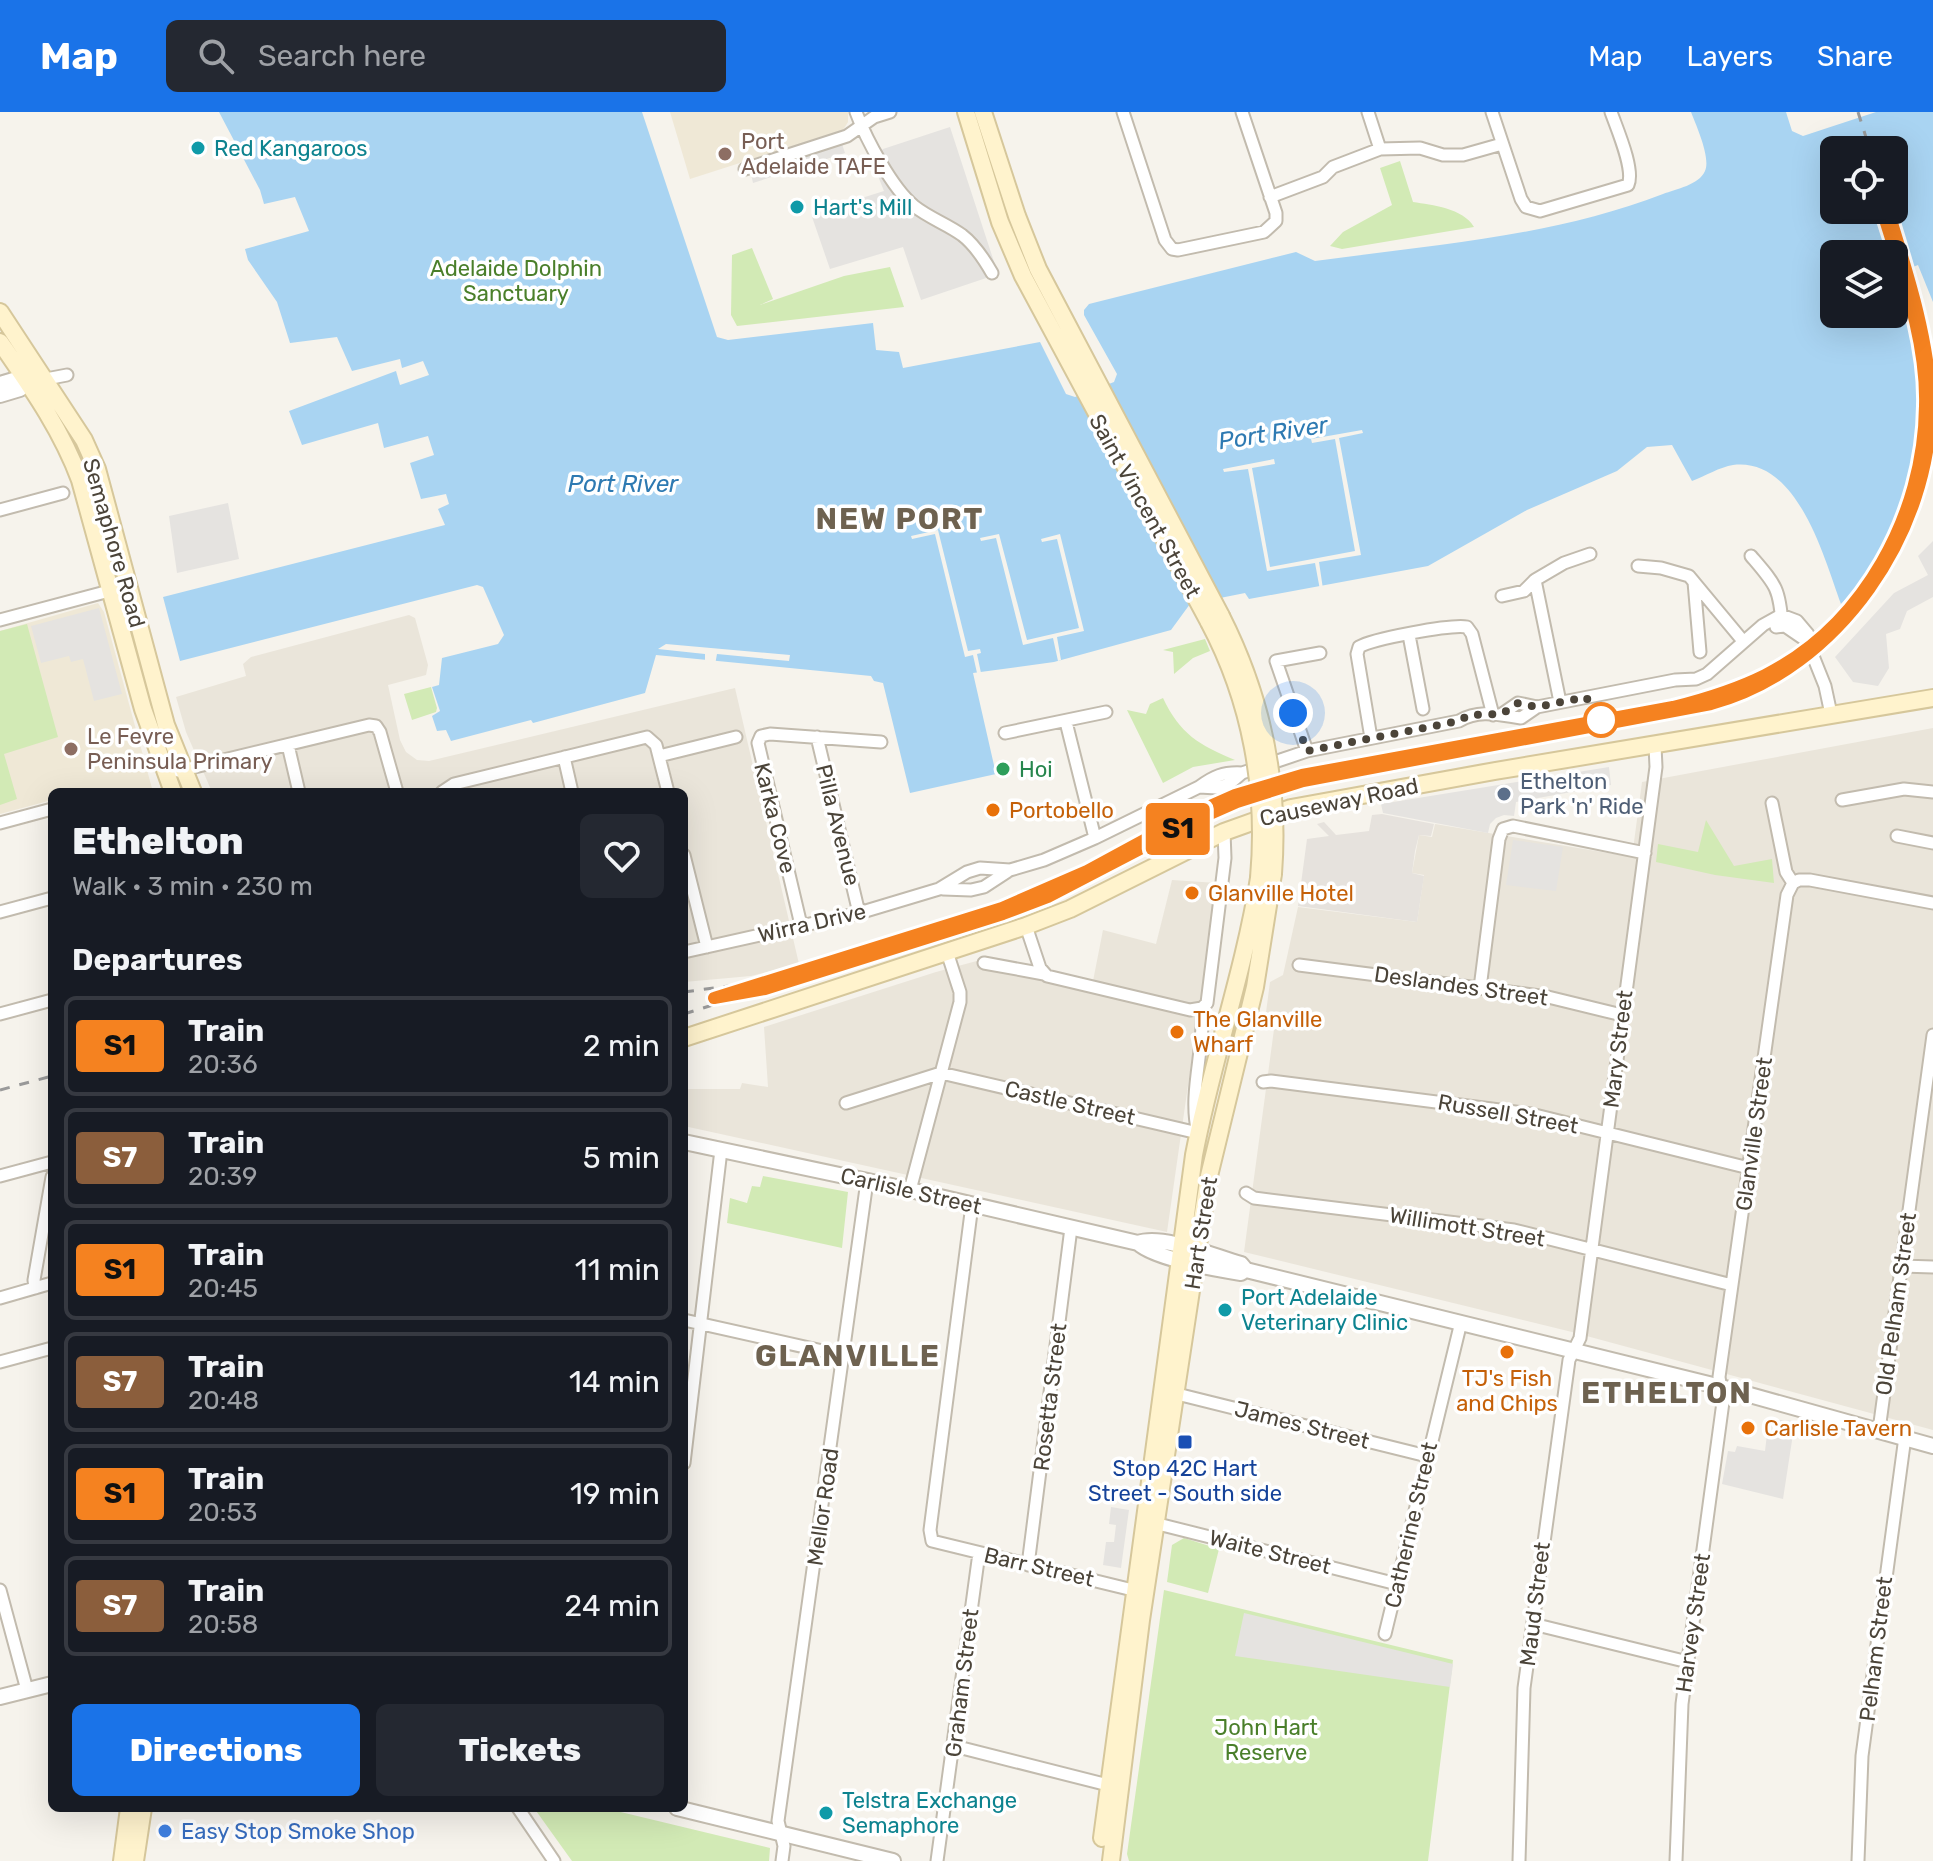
<!DOCTYPE html>
<meta charset="utf-8">
<style>
:root{--surface:#171b24;--page:#242831;--text:#f1f3f6;--muted:#9ea1a6;--line:#363941;--accent:#1a73e8}
body{margin:0;font-family:Rubik,sans-serif;background:var(--page);color:var(--text);height:100vh;display:flex;flex-direction:column;font-size:30px;white-space:nowrap}
*{box-sizing:border-box;margin:0}
p{font-size:26px;color:var(--muted)}
.icon{flex:none;width:44px;height:44px;fill:none;stroke:currentColor;stroke-width:2;stroke-linecap:round;stroke-linejoin:round}
.map{position:relative;flex:1;overflow:hidden}
.sheet{position:absolute;left:48px;top:676px;width:640px;height:1024px;display:flex;flex-direction:column;background:var(--surface);border-radius:12px;box-shadow:0 8px 32px #0002}
.sheet>*{flex:none}
.badge{padding:0 16px;border-radius:6px;font-size:28px;line-height:52px}
.controls{position:absolute;left:1820px;top:24px;display:grid;gap:16px}
.controls a{display:grid;place-items:center;width:88px;height:88px;border-radius:12px;background:var(--surface);box-shadow:0 8px 32px #0002;font-size:40px}
.you{position:absolute;width:40px;height:40px;margin:-20px;border:6px solid #fff;border-radius:50%;background:#1a73e8;box-shadow:0 0 0 12px #1a73e833}
.map>.badge{position:absolute;translate:-50% -50%;box-shadow:0 0 0 4px #fff}
h2{padding:0 24px;font-size:30px;line-height:72px}
.round{display:grid;place-items:center;flex:none;width:84px;height:84px;border-radius:12px;background:var(--page)}
.overview{display:flex;align-items:center;justify-content:space-between;height:136px;padding:0 24px}
h1{font-size:38px;font-weight:800;line-height:60px}
.button{display:flex;gap:16px;margin-top:auto;padding:16px 24px}
.button a{flex:1;height:92px;border-radius:12px;background:var(--accent);color:#fff;font-size:32px;font-weight:800;line-height:92px;text-align:center}
.button a+a{background:var(--page);color:var(--text)}
ul{padding:0;list-style:none}
li{display:flex;align-items:center;gap:24px;height:100px;margin:0 16px 12px;padding:0 8px;border:4px solid var(--line);border-radius:12px}
li div{flex:1}
li b{display:block;font-size:30px}
li em{font-style:normal}
li .badge{min-width:88px;font-weight:700;text-align:center}
header{display:flex;align-items:center;gap:48px;box-sizing:border-box;height:112px;padding:0 40px;background:var(--accent);color:#fff}
header strong{font-size:38px}
nav{display:flex;gap:44px;margin-inline-start:auto;font-size:28px}
.search{width:560px;height:72px;background:var(--page);display:flex;align-items:center;gap:20px;box-sizing:border-box;padding:0 28px;border-radius:12px;color:var(--muted);font-size:30px}
.map>svg:first-child{display:block}
</style>
<header>
<strong>Map</strong>
<div class="search"><svg class="icon" aria-label="search" viewBox="0 0 24 24"><circle cx="10" cy="10" r="6"/><path d="M15 15l6 6"/></svg>Search here</div>
<nav><a>Map</a><a>Layers</a><a>Share</a></nav>
</header>
<div class="map">
<svg width="1933" height="1749" viewBox="0 0 1933 1749">
<rect width="100%" height="100%" fill="#f6f3ec"/>
<path fill="#eae5da" d="M409,503L415,506L428,553L426,563L388,573L400,628L406,640L417,648L429,649L735,576L799,852L751,864L684,870V680H212L186,620L176,585L246,564L243,552L251,545Z
M1933,616V1318L1572,1220L1244,1140L1275,910L1265,908L1270,870L1283,863L1298,795L1417,810L1424,763L1412,761L1419,723L1432,725L1435,712L1632,745L1642,670Z
M1172,768L1217,771L1167,1120L684,1014V977H740L742,971L768,975L764,915L936,860L984,847L1093,869L1103,818L1156,832Z"/>
<path fill="#e6e2dd" d="M1382,702L1434,712L1431,724L1419,723L1415,739L1412,761L1424,764L1417,810L1298,794L1307,727L1329,724L1317,712L1324,710L1336,723L1369,719L1372,703Z"/>
<path fill="#efe8d6" d="M670,0H848V10L843,18L690,67Z
M98,491L104,500L153,680H52V688L0,702V519Z"/>
<path fill="#d2eab5" d="M1400,49L1413,90C1432,93 1463,96 1474,115L1342,137L1330,134L1343,120L1392,93L1380,56Z
M752,136L773,187L760,193L844,164L890,155L904,195L737,214L731,203L732,143Z
M27,512L58,625L4,642L17,687L0,693V519Z
M1205,527L1210,539L1193,546L1174,562L1173,540L1163,538Z
M431,575L437,596L436,600L412,608L404,582Z
M1163,586C1180,622 1199,633 1235,648L1193,655L1163,671L1127,598L1146,602L1150,592Z
M1706,708L1734,754L1772,747L1774,771L1715,763L1656,750L1658,732L1698,740Z
M763,1064L848,1080L842,1136L727,1111L730,1086L747,1091L752,1074L760,1075Z
M1184,1426L1219,1437L1208,1481L1167,1470L1172,1433Z
M1164,1478L1453,1548L1428,1749H1129L1127,1742Z
M534,1696H604L770,1736L769,1749H572Z"/>
<path fill="#e5e3e0" d="M950,15L998,162L921,188L903,135L830,157L811,102L884,79L872,49L883,37Z
M842,32L845,41L753,71L751,62Z
M228,391L239,447L177,461L169,404Z
M1933,429V485L1907,499L1900,517L1886,522L1889,556L1878,574L1853,570L1835,545L1894,481L1928,463L1918,444Z
M99,496L122,582L94,589L83,547L71,550L69,544L41,551L31,514Z
M1609,655L1611,673L1516,690L1514,704L1504,703L1496,706L1490,712L1488,721L1383,701L1381,692Z
M1513,728L1563,735L1556,779L1506,773Z
M1778,1308L1795,1309L1783,1387L1722,1372L1728,1339L1735,1340L1737,1334L1765,1339L1767,1322L1774,1323Z
M1111,1395L1129,1398L1121,1456L1103,1453L1106,1430H1114L1116,1413L1109,1412Z
M1244,1501L1453,1552L1450,1575L1235,1544Z"/>
<path fill="#a9d4f2" fill-rule="evenodd" d="M219,0H642L717,225L728,228L873,211L876,238L899,240L903,256L1040,230L1066,282L1075,285L1114,270L1117,262L1084,203V198L1089,192L1296,140L1315,149C1432,133 1552,125 1663,82C1676,77 1699,73 1705,59C1711,46 1696,13 1691,0H1786L1792,19L1803,24L1876,0H1933V190L1918,153L1895,162L1915,245L1919,293L1915,344L1904,394L1863,470L1841,492C1824,446 1798,345 1733,353C1720,355 1705,364 1692,369L1672,333L1647,335L1617,359L1527,398L1428,454L1249,487L1245,481L1190,492L1171,518L1054,550L973,561L996,662L910,681L883,571L874,569L871,564L656,543L645,581L533,611L531,608L451,629L446,618L437,619L432,604L440,599L432,575L439,573L442,546L498,532L504,523L483,475L477,473L180,549L163,485L445,413L438,397L449,392L446,382L421,387L410,351L434,343L428,324L384,336L378,311L302,333L289,299L396,259L400,273L429,263L423,249L402,256L400,247L352,259L337,225L290,231L277,190L248,148L245,137L309,119L295,85L264,92L260,78ZM1834,38H1894V98H1834ZM1834,142H1894V202H1834Z"/>
<path fill="#f6f3ec" d="M1362,318L1363,321L1339,326L1361,443L1319,450L1323,477L1320,478L1315,451L1267,459L1248,357L1224,360L1223,357L1274,347L1275,352L1252,356L1270,455L1355,439L1335,327L1312,331L1311,327Z
M938,418L968,539L980,537L981,541L977,542L981,561H977L973,543L965,545L935,422L912,427L911,424Z
M999,422L1027,528L1079,516L1057,427L1042,430L1041,427L1060,422L1084,519L1057,525L1061,548L1058,549L1053,526L1023,533L996,426L981,429L980,426Z
M666,532L790,543L789,549L717,542L715,553L705,552V542L658,537Z"/>
<g fill="none" stroke-linecap="round" stroke-linejoin="round">
<g stroke="#c2bbae" stroke-width="15">
<path id="minor" d="M856,0C866,27 892,76 914,94C929,106 947,112 962,123C975,133 984,147 992,161
M1123,0L1165,128L1172,137L1178,138L1264,120L1276,109V101L1242,0
M1368,0L1380,37
M1492,0L1521,87L1526,95L1540,99L1628,73C1635,58 1617,17 1611,0
M745,57L847,24L874,5L890,0
M1270,85L1323,65L1333,55L1380,37L1420,36L1443,43H1463L1502,32
M46,267L67,263
M0,398L63,381
M1751,444C1775,472 1780,476 1782,514
M1638,454L1661,456L1689,464L1743,529
M1694,470L1700,540
M1502,484L1524,479L1535,468
M0,508L128,474
M1776,515L1785,514L1807,529
M1409,523L1423,597
M1560,590L1535,468L1564,451L1590,442
M1502,602L1518,591L1537,595
M1066,610L1095,726
M1005,621L1106,600
M817,625L859,801
M1371,626L1357,542L1359,535C1372,527 1451,512 1467,515L1472,522L1493,603
M288,633L299,680
M1307,639L1276,549L1320,541
M659,644L736,625
M564,645L572,680
M178,659L369,613L376,614L380,620L397,680
M1199,675L1217,676L1229,672L1242,661L1307,639L1459,609C1480,597 1499,603 1521,606L1537,595L1675,568L1696,567L1707,562L1763,513L1781,503L1797,509L1808,522L1807,529L1825,574L1831,602
M442,680L454,672L647,625L656,633L668,680
M1842,688L1904,677L1933,680
M1772,691L1786,760L1793,771
M0,711L52,697
M1897,724L1933,731
M684,743L707,835
M1793,771L1799,768H1810L1933,791
M943,777L971,778L984,775L1010,758L1044,748L1095,726L1199,675C1214,664 1223,660 1242,661
M0,800L52,786
M801,813L758,631L761,624L770,622L881,630
M1026,814L1040,856L1047,864L1190,898L1202,896
M684,840L859,801L939,777L967,760L980,756L1010,758
M984,851L1044,862
M1299,853L1548,885L1622,903
M1480,876L1499,727L1503,717L1513,714L1645,741
M0,902L52,888
M1263,970L1271,969L1531,1002L1749,1056
M846,991L941,961L1198,1021C1188,981 1205,938 1202,896L1207,891L1225,746L1224,720
M0,1064L52,1050
M910,1078L960,890V880L947,840
M1246,1081L1254,1086L1514,1118L1732,1173
M972,1093L930,1418L932,1429L1141,1480
M1902,1154L1933,1155
M35,1176L34,1168L52,1065
M0,1186L52,1171
M684,1208L845,1244
M0,1250L52,1236
M1177,1282L1427,1344
M1879,1318L1933,923
M684,1351L721,1038
M1150,1410L1397,1472
M1028,1453L1071,1116
M0,1478L27,1578
M1533,1512L1688,1550
M1385,1522L1461,1210
M954,1634L1112,1674
M518,1696L554,1749
M782,1749L784,1734L778,1709L867,1069
M937,1749L979,1441
M1519,1749L1524,1576L1569,1248L1580,1226L1656,655L1655,634
M1676,1749L1682,1592L1723,1290L1719,1265L1787,783L1793,771
M1858,1749L1862,1644L1905,1325"/>
</g>
<g stroke="#c2bbae" stroke-width="18">
<path id="tertiary" d="M0,272L17,267L33,269
M0,283L20,277L27,270
M684,1030L910,1078L1138,1131C1163,1122 1215,1145 1241,1152L1246,1158L1721,1275L1933,1334
M1138,1131C1155,1147 1216,1157 1241,1161L1245,1158
M0,1585L52,1572
M677,1696L893,1749"/>
</g>
<g stroke="#d6c79b" stroke-width="20">
<path id="secondary" d="M966,0L1000,110L1023,164L1209,510
M983,0L1017,104L1038,157L1221,504
M0,200L84,328L97,357L166,613L193,680
M0,230C31,275 61,317 80,368L143,597L173,680
M684,926L1026,814L1070,797L1224,720L1291,696L1495,659L1933,586
M1102,1726L1194,1043C1212,949 1244,860 1259,766
M122,1749L129,1696
M135,1749L143,1696
M1111,1749L1141,1508L1197,1139L1209,1064L1255,875L1273,762"/>
</g>
<use href="#minor" stroke="#fff" stroke-width="11"/>
<use href="#tertiary" stroke="#fff" stroke-width="14"/>
<use href="#secondary" stroke="#fff3cd" stroke-width="16"/>
<path stroke="#9a9a9a" stroke-width="3" stroke-dasharray="10 10" stroke-linecap="butt" d="M1858,0L1870,38
M684,880L758,870
M684,902L1003,802L1048,785L1194,709L1237,690L1303,669L1711,592C1838,559 1933,419 1931,288C1927,223 1907,160 1888,98
M0,978L52,964"/>
<g stroke="#d6c79b" stroke-width="20" stroke-linecap="butt">
<path id="secondary-bridge" d="M1221,504C1262,585 1280,672 1273,762
M1209,510C1251,589 1267,677 1259,766"/>
</g>
<use href="#secondary-bridge" stroke="#fff3cd" stroke-width="16"/>
</g>
<g fill="none" stroke-linecap="round" stroke-linejoin="round">
<g stroke="#fff" stroke-width="18">
<path id="line" d="M1882,98C1901,160 1927,228 1925,294C1924,402 1864,513 1765,563C1735,578 1705,587 1673,595L1302,663L1235,683L1192,702L1087,759L1002,796L714,886L765,877L1003,802L1048,785L1194,709L1237,690L1303,669L1711,592C1838,558 1933,420 1931,288C1928,223 1907,160 1888,98"/>
</g>
<use href="#line" stroke="#f58220" stroke-width="12"/>
<path stroke="#4b4439" stroke-width="8" stroke-dasharray="0 14.4" d="M1293,601L1307,639L1459,609L1469,603L1502,602L1518,591L1537,595L1586,585L1601,608"/>
</g>
<g fill="#0f9aa8" stroke="#fff" stroke-width="3">
<circle cx="198" cy="36" r="8"/>
<circle cx="797" cy="95" r="8"/>
<circle cx="1225" cy="1198" r="8"/>
<circle cx="826" cy="1701" r="8"/>
</g>
<g fill="#8d6e63" stroke="#fff" stroke-width="3">
<circle cx="725" cy="42" r="8"/>
<circle cx="71" cy="637" r="8"/>
</g>
<circle fill="#fff" stroke="#f58220" stroke-width="4" cx="1601" cy="608" r="16"/>
<circle fill="#2e9e5b" stroke="#fff" stroke-width="3" cx="1003" cy="657" r="8"/>
<circle fill="#5c6f8a" stroke="#fff" stroke-width="3" cx="1504" cy="682" r="8"/>
<g fill="#e8710a" stroke="#fff" stroke-width="3">
<circle cx="993" cy="698" r="8"/>
<circle cx="1192" cy="781" r="8"/>
<circle cx="1177" cy="920" r="8"/>
<circle cx="1507" cy="1240" r="8"/>
<circle cx="1748" cy="1316" r="8"/>
</g>
<rect fill="#1a4fb4" stroke="#fff" stroke-width="3" x="1177" y="1322" width="16" height="16" rx="4"/>
<circle fill="#3f7fe0" stroke="#fff" stroke-width="3" cx="165" cy="1719" r="8"/>
<g text-anchor="middle" dominant-baseline="central" stroke-width="7" stroke-linejoin="round" paint-order="stroke">
<g font-size="22" fill="#785e54" stroke="#fff" text-anchor="start">
<text x="741" y="29">Port<tspan x="741" dy="25">Adelaide TAFE</tspan></text>
<text x="87" y="624">Le Fevre<tspan x="87" dy="25">Peninsula Primary</tspan></text>
</g>
<g font-size="22" fill="#0d838f" stroke="#fff" text-anchor="start">
<text x="214" y="36">Red Kangaroos</text>
<text x="813" y="95">Hart's Mill</text>
<text x="1241" y="1185">Port Adelaide<tspan x="1241" dy="25">Veterinary Clinic</tspan></text>
<text x="842" y="1688">Telstra Exchange<tspan x="842" dy="25">Semaphore</tspan></text>
</g>
<g font-size="22" fill="#4a7f2a" stroke="#fff">
<text x="516" y="156">Adelaide Dolphin<tspan x="516" dy="25">Sanctuary</tspan></text>
<text x="1266" y="1615">John Hart<tspan x="1266" dy="25">Reserve</tspan></text>
</g>
<g font-size="22" fill="#4b4439" stroke="#fff">
<text transform="translate(1145 394) rotate(61)">Saint Vincent Street</text>
<text transform="translate(114 431) rotate(74)">Semaphore Road</text>
<text transform="translate(1339 690) rotate(-12)">Causeway Road</text>
<text transform="translate(775 706) rotate(76)">Karka Cove</text>
<text transform="translate(838 713) rotate(76)">Pilla Avenue</text>
<text transform="translate(812 811) rotate(-13)">Wirra Drive</text>
<text transform="translate(1461 874) rotate(8)">Deslandes Street</text>
<text transform="translate(1618 937) rotate(-83)">Mary Street</text>
<text transform="translate(1070 991) rotate(13)">Castle Street</text>
<text transform="translate(1508 1002) rotate(10)">Russell Street</text>
<text transform="translate(1754 1022) rotate(-82)">Glanville Street</text>
<text transform="translate(911 1079) rotate(13)">Carlisle Street</text>
<text transform="translate(1467 1115) rotate(9)">Willimott Street</text>
<text transform="translate(1201 1121) rotate(-81)">Hart Street</text>
<text transform="translate(1896 1192) rotate(-82)">Old Pelham Street</text>
<text transform="translate(1050 1285) rotate(-83)">Rosetta Street</text>
<text transform="translate(1302 1313) rotate(14)">James Street</text>
<text transform="translate(823 1395) rotate(-82)">Mellor Road</text>
<text transform="translate(1411 1413) rotate(-77)">Catherine Street</text>
<text transform="translate(1270 1440) rotate(14)">Waite Street</text>
<text transform="translate(1039 1455) rotate(13)">Barr Street</text>
<text transform="translate(1535 1492) rotate(-83)">Maud Street</text>
<text transform="translate(1693 1511) rotate(-82)">Harvey Street</text>
<text transform="translate(1876 1537) rotate(-83)">Pelham Street</text>
<text transform="translate(962 1571) rotate(-83)">Graham Street</text>
</g>
<g font-size="22" fill="#27864d" stroke="#fff" text-anchor="start">
<text x="1019" y="657">Hoi</text>
</g>
<g font-size="22" fill="#4e5e75" stroke="#fff" text-anchor="start">
<text x="1520" y="669">Ethelton<tspan x="1520" dy="25">Park 'n' Ride</tspan></text>
</g>
<g font-size="22" fill="#c56008" stroke="#fff" text-anchor="start">
<text x="1009" y="698">Portobello</text>
<text x="1208" y="781">Glanville Hotel</text>
<text x="1193" y="907">The Glanville<tspan x="1193" dy="25">Wharf</tspan></text>
<text x="1507" y="1266" text-anchor="middle">TJ's Fish<tspan x="1507" dy="25">and Chips</tspan></text>
<text x="1764" y="1316">Carlisle Tavern</text>
</g>
<g font-size="22" fill="#164399" stroke="#fff">
<text x="1185" y="1356">Stop 42C Hart<tspan x="1185" dy="25">Street - South side</tspan></text>
</g>
<g font-size="22" fill="#366cbe" stroke="#fff" text-anchor="start">
<text x="181" y="1719">Easy Stop Smoke Shop</text>
</g>
<g font-size="24" font-style="italic" fill="#2e7ab2" stroke="#fff">
<text transform="translate(1273 321) rotate(-9)">Port River</text>
<text x="623" y="372">Port River</text>
</g>
<g font-size="30" font-weight="bold" letter-spacing="2" fill="#6e6250" stroke="#fff">
<text x="900" y="407">NEW PORT</text>
<text x="848" y="1244">GLANVILLE</text>
<text x="1667" y="1281">ETHELTON</text>
</g>
</g>
</svg>
<div class="controls">
<a><svg class="icon" aria-label="locate" viewBox="0 0 24 24"><circle cx="12" cy="12" r="6"/><path d="M12 2v4M12 18v4M2 12h4M18 12h4"/></svg></a>
<a><svg class="icon" aria-label="layers" viewBox="0 0 24 24"><path d="M12 4l9 5-9 5-9-5zM3 14l9 5 9-5"/></svg></a>
</div>
<div class="you" style="left:1293px;top:601px"></div>
<b class="badge" style="left:1178px;top:717px;background:#f58220;color:#111">S1</b>
<section class="sheet">
<div class="overview"><div><h1>Ethelton</h1><p>Walk · 3 min · 230 m</p></div><a class="round"><svg class="icon" aria-label="heart" viewBox="0 0 24 24"><path d="M12 20l-8-8c-3-5 5-10 8-4 3-6 11-1 8 4z"/></svg></a></div>
<h2>Departures</h2>
<ul>
<li><span class="badge" style="background:#f58220;color:#111">S1</span><div><b>Train</b><p>20:36</p></div><em>2 min</em></li>
<li><span class="badge" style="background:#8b5e3c;color:#fff">S7</span><div><b>Train</b><p>20:39</p></div><em>5 min</em></li>
<li><span class="badge" style="background:#f58220;color:#111">S1</span><div><b>Train</b><p>20:45</p></div><em>11 min</em></li>
<li><span class="badge" style="background:#8b5e3c;color:#fff">S7</span><div><b>Train</b><p>20:48</p></div><em>14 min</em></li>
<li><span class="badge" style="background:#f58220;color:#111">S1</span><div><b>Train</b><p>20:53</p></div><em>19 min</em></li>
<li><span class="badge" style="background:#8b5e3c;color:#fff">S7</span><div><b>Train</b><p>20:58</p></div><em>24 min</em></li>
</ul>
<div class="button"><a>Directions</a><a>Tickets</a></div>
</section>
</div>
